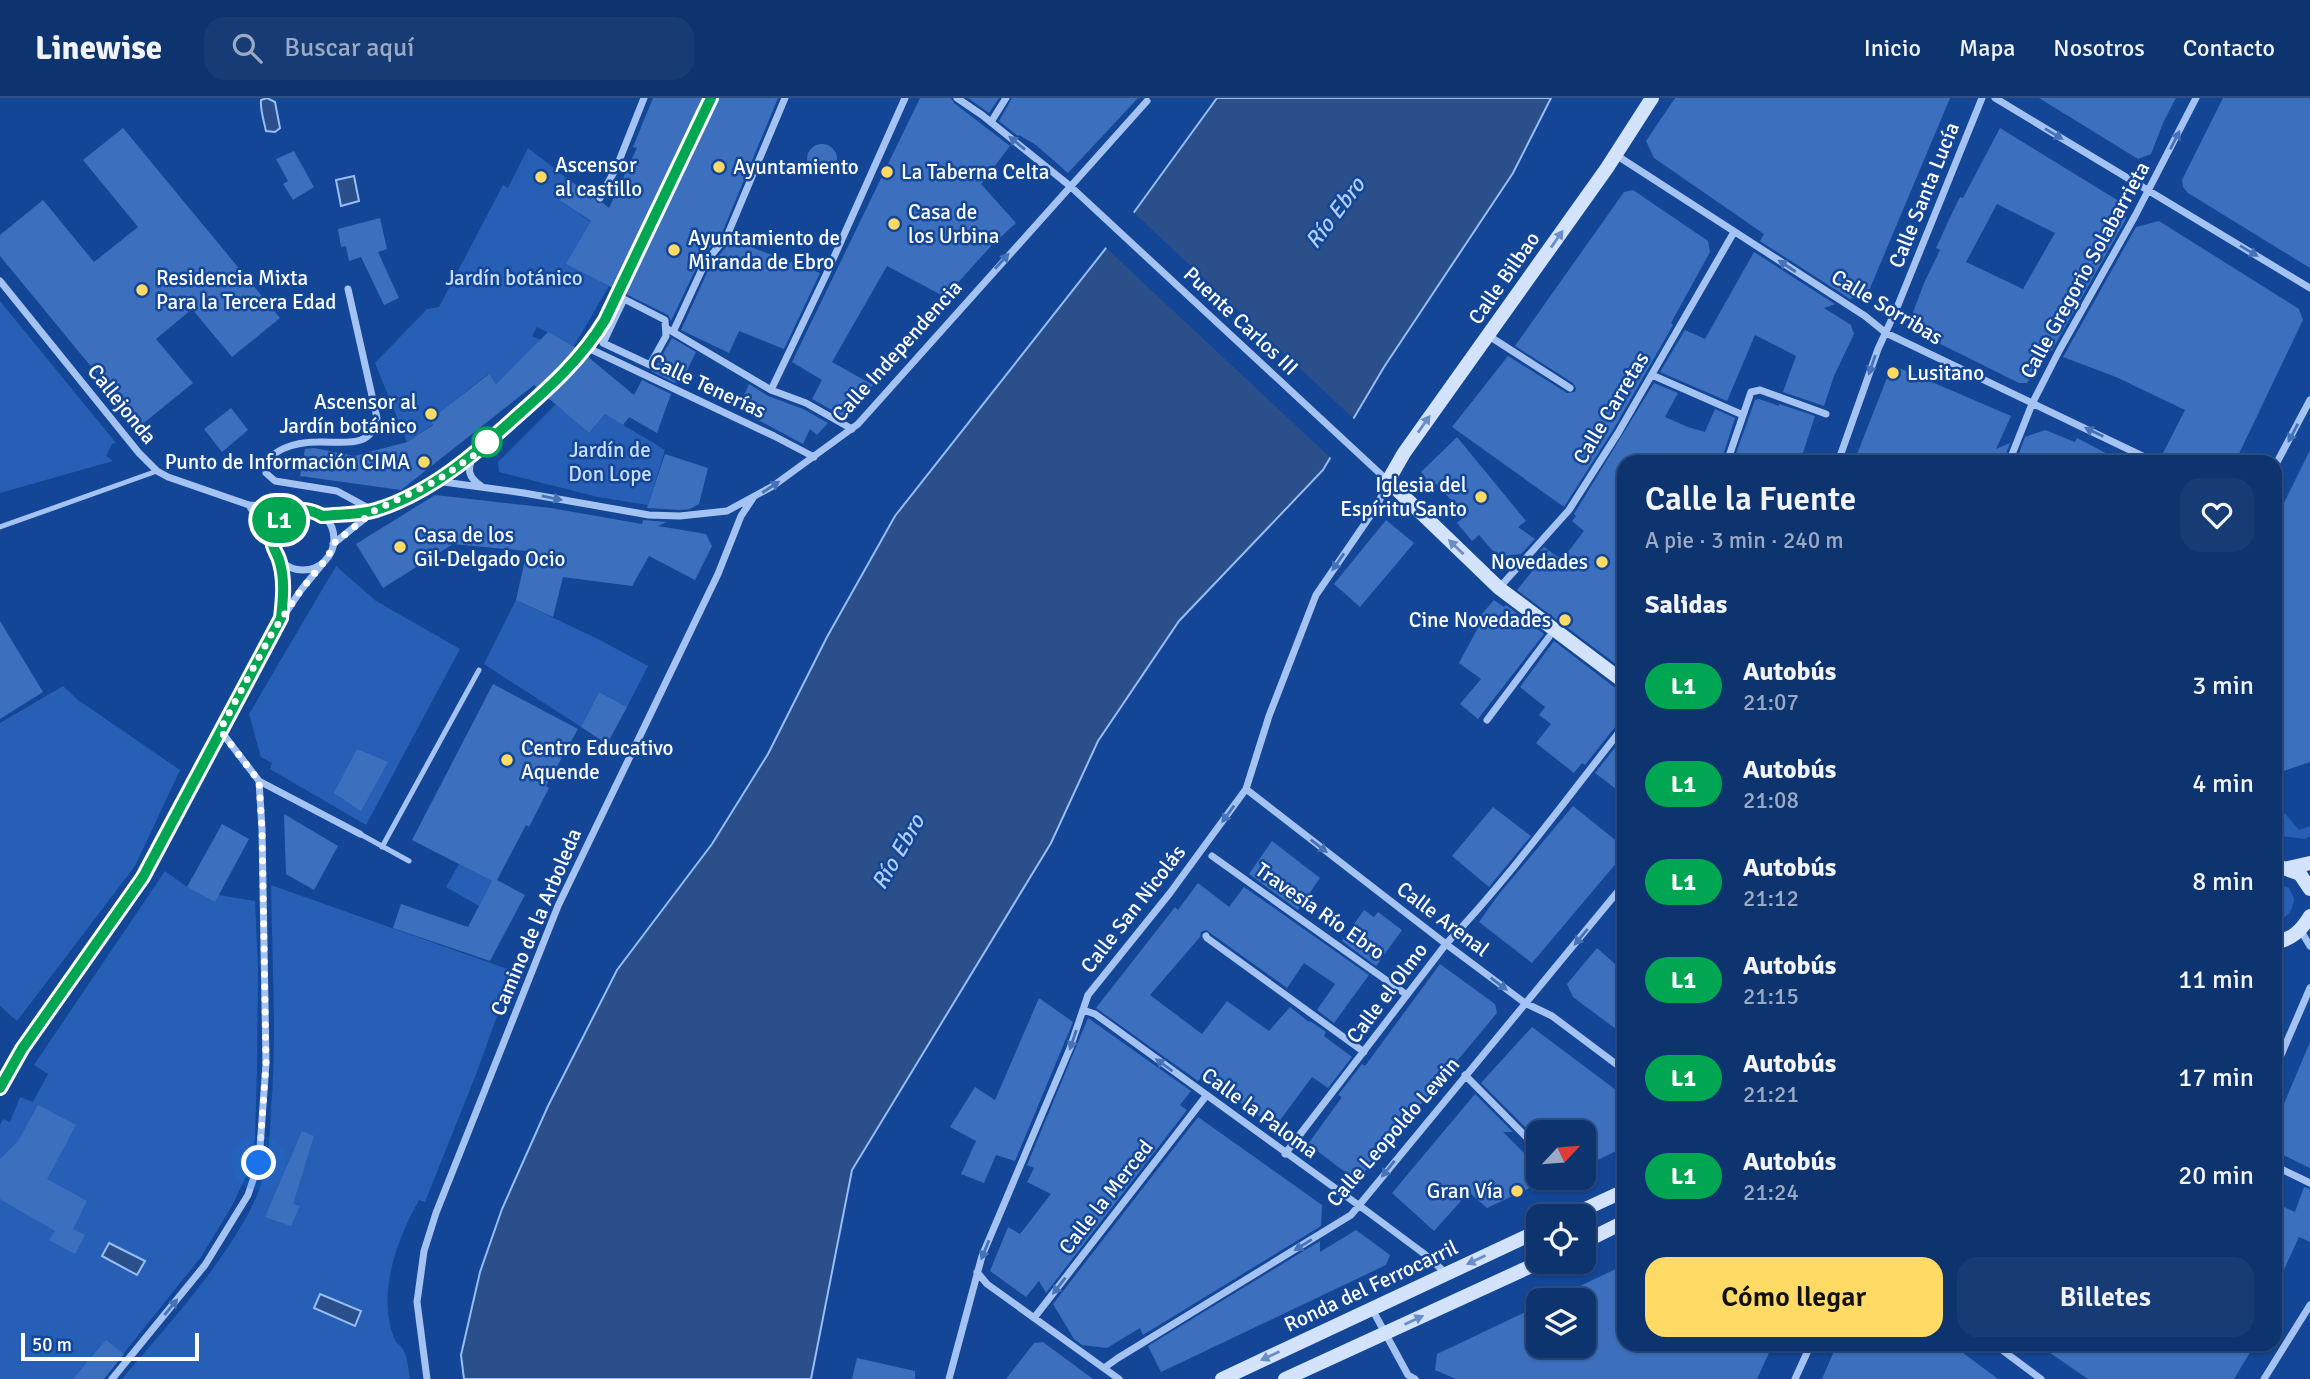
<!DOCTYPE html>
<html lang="es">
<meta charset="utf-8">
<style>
:root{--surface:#0e3470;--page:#173c75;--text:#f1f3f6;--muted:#9baac3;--line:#2e4f83;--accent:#ffda65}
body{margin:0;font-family:Signika,sans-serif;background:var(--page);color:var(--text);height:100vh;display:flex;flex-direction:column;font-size:26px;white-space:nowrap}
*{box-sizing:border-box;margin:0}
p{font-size:23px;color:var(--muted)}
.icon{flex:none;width:38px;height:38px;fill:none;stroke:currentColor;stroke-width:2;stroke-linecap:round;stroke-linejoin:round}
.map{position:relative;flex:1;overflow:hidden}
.panel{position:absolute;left:1617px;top:357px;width:665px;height:896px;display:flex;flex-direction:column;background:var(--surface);border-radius:21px;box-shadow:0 2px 5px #0004,0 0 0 2px var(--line)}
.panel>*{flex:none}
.badge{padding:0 14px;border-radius:23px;font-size:24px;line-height:46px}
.needle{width:46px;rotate:64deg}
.fabs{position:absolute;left:1526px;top:1022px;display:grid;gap:14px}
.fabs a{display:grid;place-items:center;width:70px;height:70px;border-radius:14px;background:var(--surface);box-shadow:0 2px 5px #0004,0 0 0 2px var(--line);font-size:35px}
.scale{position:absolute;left:21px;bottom:18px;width:178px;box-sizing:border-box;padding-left:7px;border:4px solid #fff;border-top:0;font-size:19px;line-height:24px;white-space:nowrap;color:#fff;-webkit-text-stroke:5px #134696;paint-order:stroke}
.you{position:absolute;width:35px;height:35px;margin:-18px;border:5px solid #fff;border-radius:50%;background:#1a73e8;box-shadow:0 0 0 10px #1a73e833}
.map>.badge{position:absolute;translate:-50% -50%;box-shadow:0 0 0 4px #fff}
h2{padding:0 28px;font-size:26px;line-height:63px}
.round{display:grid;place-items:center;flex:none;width:74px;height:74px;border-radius:21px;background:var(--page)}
.head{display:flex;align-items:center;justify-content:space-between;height:119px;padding:0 28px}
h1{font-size:33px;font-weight:600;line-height:52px}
.cta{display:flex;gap:14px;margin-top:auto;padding:14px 28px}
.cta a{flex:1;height:80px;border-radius:21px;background:var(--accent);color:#111;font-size:28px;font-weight:600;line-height:80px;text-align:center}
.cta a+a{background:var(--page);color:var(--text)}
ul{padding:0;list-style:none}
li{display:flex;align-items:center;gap:21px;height:98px;padding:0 28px}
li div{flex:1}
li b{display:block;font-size:26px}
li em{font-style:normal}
li .badge{min-width:77px;font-weight:700;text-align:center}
header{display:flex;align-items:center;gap:42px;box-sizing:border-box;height:98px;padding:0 35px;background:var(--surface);border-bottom:2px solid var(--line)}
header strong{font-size:33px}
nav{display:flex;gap:38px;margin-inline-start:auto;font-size:24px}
.search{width:490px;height:63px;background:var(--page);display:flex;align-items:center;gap:18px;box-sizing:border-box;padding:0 24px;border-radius:21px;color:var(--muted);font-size:26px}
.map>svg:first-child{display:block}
</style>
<header>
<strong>Linewise</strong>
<div class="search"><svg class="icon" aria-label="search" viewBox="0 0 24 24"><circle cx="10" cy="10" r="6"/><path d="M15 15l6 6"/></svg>Buscar aquí</div>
<nav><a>Inicio</a><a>Mapa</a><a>Nosotros</a><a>Contacto</a></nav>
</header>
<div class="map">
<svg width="2310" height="1281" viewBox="0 0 2310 1281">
<rect width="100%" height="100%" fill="#134696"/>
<path fill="#265fb5" d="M528,50L569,82L559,102L591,124L567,166L609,188L574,248L537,229L532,238L541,242L496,286L488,276L448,308L436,324L407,344L375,265L427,211L439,209L503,87L508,90Z
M0,203L116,345L112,346L106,358L113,363L0,395Z
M556,306L589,335L605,316L665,352L648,407L598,399L499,374L498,364Z
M336,468L376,503L460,551L366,727L270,671L272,665L261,659L249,616Z
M516,502L600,542L648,568L627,609L599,594L581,629L484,566Z
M63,588L78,602L180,672L135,768L17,923L0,908V625Z
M2275,704L2299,732L2310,728V738L2305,741L2275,737Z
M459,766L492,783L479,808L446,789Z
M165,773L187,789L214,803L219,797L255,803L258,870L257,976L255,1039L249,1072L232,1108L201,1159L103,1281H0V1027L3,1021L10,1024L20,999L33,1004L48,976L34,967Z
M2275,783L2289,790L2294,800C2293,813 2288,820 2275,822Z
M271,787L513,873L477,974L425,1104L419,1102C397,1141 376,1197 395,1242C398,1248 398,1244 402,1250C408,1257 408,1272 410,1281H122C166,1229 243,1146 263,1081C269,1059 270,1035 271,1012C277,938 272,862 271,787Z"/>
<path fill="#2a4f8a" stroke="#96bdf6" stroke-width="2" d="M267,0L275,4L280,30L275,34L266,33C264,23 260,12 261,2Z
M1217,0H1551L1513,75L1384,269L1323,372L1179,523L1098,643L1051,745L852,1072L811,1281H464L461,1257L480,1174L502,1111L548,1008L617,872L712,746L768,656L827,539L895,418L1132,117Z
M354,78L359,103L341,108L336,82Z
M109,1145L145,1163L137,1177L102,1158Z
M320,1196L361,1213L355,1228L314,1210Z"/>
<path fill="#134696" d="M1131,112L1356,323L1333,362L1104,148Z"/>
<path fill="#3c70be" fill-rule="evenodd" d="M653,0H704L613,190L566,166L591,123L559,102L569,82L594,99L597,105H603L609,110L637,50L633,49Z
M717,0H778L722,135L700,162L671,223L668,217L624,195Z
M920,0H951L954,5L1010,48L981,86L1016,125L991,148L945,199L887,168L832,264L873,287L846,320L812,301L822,282L792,264Z
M968,0H999L989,15Z
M1012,0H1138L1068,75L1036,47L1019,37L1018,38L999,23Z
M1675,0H1950L1868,195L1850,201L1760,143L1764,136L1654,60L1646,43Z
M2039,0H2176L2163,25L2151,56L2138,61Z
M2223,0H2310V170L2188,95L2183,89L2182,82Z
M123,30L280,220L232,259L192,211L156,241L193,285L140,328L0,158V137L43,102L94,164L138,129L83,62Z
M2000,30L2122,105L2126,121L2051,254L2046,252L2027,285H2019L1916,234L1911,220L1924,185L1940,152L1936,150L1953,113L1960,99L1963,100ZM1997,106L2055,135L2023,191L1966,164Z
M807 61a15 15 0 1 1 30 0a15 15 0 1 1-30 0Z
M294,53L314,89L293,102L283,86L288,83L276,61Z
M1633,92L1708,143L1710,154L1671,225L1673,227L1613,332L1564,409L1452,329L1508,258L1567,295L1575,294L1576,290L1573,285L1515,248L1624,94Z
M380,120L387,151L378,154L399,200L384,207L361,159L349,163L346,148L341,149L338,131Z
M2159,123L2299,211L2303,222L2235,364H2161L2160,361L2185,312L2116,279L2063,259L2136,129Z
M732,142L820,175L784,251L739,233L729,255L681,232L710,168Z
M1754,154L1835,206L1824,210L1851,227L1854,236L1834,278L1824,308L1783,294L1796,258L1755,237L1727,303L1660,274L1685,232L1705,241Z
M548,234L577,250L558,273L538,290L534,287L401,392L300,378L305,351L314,350L354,358L407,344L433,327L430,322L489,276L496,286Z
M672,240L696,254L682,283L677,281L675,285L651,273L655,270Z
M587,258L634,297L642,282L671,296L657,335L629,319L623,327L605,316L589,335L547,299L567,281Z
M1892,267L2011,318L1996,351L2010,345L2003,364H1854Z
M1654,285L1678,295L1665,319L1688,329L1705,334L1715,311L1735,320L1721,364H1624V572L1517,492L1549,452L1540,453L1544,449L1562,462L1584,433L1572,423L1576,418L1574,416Z
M749,286L768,298L803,311L828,325L817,337L810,331L803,346L738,311Z
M1759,301L1779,308V306L1815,318L1800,364H1733L1755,302Z
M231,310L248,332L222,354L204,331Z
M2045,332L2075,344L2077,340L2123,364H2016L2025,339Z
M1457,339L1526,423L1518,429L1535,441L1521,456L1502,458L1492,452L1479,437L1472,443L1457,425L1465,418L1437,386L1433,389L1421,374Z
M2310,352V664L2275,676V423Z
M665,356L708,370L699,406L690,411L680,412L647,410Z
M435,397L551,410L642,426L643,422L667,424L658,428L706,436L712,448L695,482L649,458L632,488L563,479L553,519L516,502L527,453L453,446L383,490L356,446Z
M1386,422L1414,445L1360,509L1334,486Z
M1494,502L1504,509L1506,507L1544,536L1478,621L1460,606L1481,581L1459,565L1480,526L1476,523Z
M0,523L43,594L0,621Z
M1554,543L1618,592L1624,593V622L1619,624L1585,667L1582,665L1574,675L1536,645L1551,626L1539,617L1545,609L1520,589Z
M493,586L578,631L546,688L549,690L529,729L526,727L497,782L525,797L490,863L393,830L401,806L468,829L492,783L412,742Z
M599,594L627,609L607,646L581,629Z
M1624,638V697L1595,675Z
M357,651L388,664L361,713L334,695Z
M1573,708L1624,749V756L1532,865L1479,824L1499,796Z
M1493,709L1531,738L1489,789L1452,758Z
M284,716L338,748L314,792L286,776Z
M222,726L249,741L215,804L187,789Z
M1272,743L1320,780L1298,812L1249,776Z
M1198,785L1229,809L1244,789L1369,877L1334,925L1317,912L1335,886L1304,865L1287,890L1206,832L1201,834L1200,839L1150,897L1202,936L1227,903L1269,933L1290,909L1309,924L1310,923L1326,934L1324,938L1352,959L1328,990L1312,979L1275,1029L1203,978L1198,983L1096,910L1175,809L1178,812Z
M1364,812L1374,819L1378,814L1402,832L1376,868L1342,843Z
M1597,850L1624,874V937L1573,899L1567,886Z
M1440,866L1495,906L1497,915L1357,1083L1308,1046L1342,999L1338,997L1362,966L1365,968Z
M1039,900L1073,924L1015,1063L996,1057L984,1085L961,1076L976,1043L950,1029L975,989L995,1002Z
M1088,920L1191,993L1180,1007L1187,1012L1046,1195L1039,1183L1026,1199L990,1173L1008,1129L1020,1136L1051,1096L1027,1084L1034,1070L1027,1067Z
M1532,929L1624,998V1049L1584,1069V1034H1530L1481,985Z
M2310,944V1070L2275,1053V1027Z
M1475,996L1513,1034H1503L1538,1069V1080L1549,1081L1487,1110L1469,1094L1434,1133L1392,1095Z
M38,1007L76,1027L47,1081L87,1103L73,1131L85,1137L75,1156L49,1142L55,1133L0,1101V1061L18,1043Z
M1198,1019L1322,1107L1321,1128L1143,1237L1140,1230L1107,1250L1082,1247L1074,1241L1053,1206Z
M302,1033L314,1038L293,1106L300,1108L291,1128L265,1119Z
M2304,1089L2310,1091V1144L2299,1139L2275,1191V1105L2295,1114Z
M1356,1132L1390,1157L1386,1167L1161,1274L1148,1248L1320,1143V1154Z
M1624,1167V1246H1773L1757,1281H1456L1435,1272L1437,1256L1538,1208V1248H1584V1202H1576L1572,1192Z
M106,1242L124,1256L104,1281H73Z
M1043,1244L1093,1281H1006L1034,1245Z
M1837,1246H1951L1998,1281H1822Z
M2037,1246H2255L2234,1281H2088Z
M857,1260L915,1273V1281H852Z"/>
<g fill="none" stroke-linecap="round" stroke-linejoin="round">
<path stroke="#a4c3f3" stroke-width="5" d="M0,429L157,373
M360,736L409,763
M382,749L479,572"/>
<path stroke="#a4c3f3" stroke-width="7" d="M1995,0L2310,190
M991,24L1006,0
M1616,57L1865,218L1886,235L2155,364
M600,100L617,68L644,0
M0,183L139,355L157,373L168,379L220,397L249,407L298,411
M348,191L377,320C372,352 342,343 318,344C299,344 265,350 266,375L275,383L337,393L374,413
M624,201L665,222L666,238L650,267L603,245Z
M666,230L673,234L705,165L727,138L785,0
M673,234L771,292L806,305L852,331
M1489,238L1570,290
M586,249L774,338L814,359
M1652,277L1743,317
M771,292L826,177L905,0
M473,358C467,372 468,379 481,388
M1727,364L1751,294L1760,292L1826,316
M1838,364L1878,251L1896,212L1982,0
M2009,364L2032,306L2059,253L2135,118L2196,0
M2275,368L2310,302
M436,383L524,395L649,417L680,418L727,413L773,388L858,326L1147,3
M249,407L272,446
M272 441a31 31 0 1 1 62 0a31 31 0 1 1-62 0Z
M322,418L373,413
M333,446L374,413L436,383L473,358L562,277L591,243L605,221L711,0
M280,462L284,491L281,520
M1499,490L1569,412L1618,335L1734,134
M1487,622L1549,539
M259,683L360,736
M1246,691L1446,846L1525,905L1552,918L1624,972
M1212,758L1407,897
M2301,833L2310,848
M1206,838L1207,840L1364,954
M1083,912L1095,916L1368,1114L1423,1155L1447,1176
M2275,971L2310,890
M1465,977L1538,1051
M0,990L22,951L143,779L272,535L301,492L328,459
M1285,1056L1446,846C1511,778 1566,701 1624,628
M2275,1068L2310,1085
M977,1174L987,1186L1119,1281
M1372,1211L1408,1277L1415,1281
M1034,1220L1206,998
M1994,1246L2041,1281
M1104,1270L1118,1260L1351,1117L1624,786
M112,1281L205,1167L248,1097L259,1064L266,965L262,731L259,683L220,632
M427,1281L417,1204L424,1153L436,1115L558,808L718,476L741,418L753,400
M949,1281L982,1158L1070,950L1088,897L1170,795L1246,691L1269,618L1316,497L1377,408L1388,383L1070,88L982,17L957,0
M1795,1281L1811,1246
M2264,1281L2310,1207"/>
<path stroke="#d3e3fc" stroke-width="14" d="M1624,584L1499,490L1388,383L1404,355L1607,70L1652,0
M2275,767L2300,776L2310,791
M2288,770L2310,765
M2275,845C2292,841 2301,833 2310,818
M1570,1118L1624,1093
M1584,1144L1624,1124
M1222,1281L1538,1133
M1285,1281L1540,1164"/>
</g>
<defs><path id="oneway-solid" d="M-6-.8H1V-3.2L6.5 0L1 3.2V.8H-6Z" transform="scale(1.75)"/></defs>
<g fill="#4672b7">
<use href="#oneway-solid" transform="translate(2054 36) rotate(31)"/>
<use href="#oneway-solid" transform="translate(2175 42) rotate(-63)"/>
<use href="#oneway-solid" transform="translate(1017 45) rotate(-141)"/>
<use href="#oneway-solid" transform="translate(2249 153) rotate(31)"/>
<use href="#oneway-solid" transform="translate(1002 163) rotate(-48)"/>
<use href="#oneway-solid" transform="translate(1787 168) rotate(-147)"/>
<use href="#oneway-solid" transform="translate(1872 267) rotate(109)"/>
<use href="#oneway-solid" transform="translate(2094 334) rotate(-154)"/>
<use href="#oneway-solid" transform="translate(2293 335) rotate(118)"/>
<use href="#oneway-solid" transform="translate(771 389) rotate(-33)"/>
<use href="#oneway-solid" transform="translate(552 400) rotate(11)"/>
<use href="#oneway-solid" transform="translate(1338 464) rotate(125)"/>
<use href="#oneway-solid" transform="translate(1228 716) rotate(126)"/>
<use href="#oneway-solid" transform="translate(1319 748) rotate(38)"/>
<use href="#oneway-solid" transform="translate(1581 839) rotate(130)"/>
<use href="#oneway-solid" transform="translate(1499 886) rotate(37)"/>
<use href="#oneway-solid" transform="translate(1073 942) rotate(109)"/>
<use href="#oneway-solid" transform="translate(1164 967) rotate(-144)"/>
<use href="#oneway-solid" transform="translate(1388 1071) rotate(129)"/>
<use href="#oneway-solid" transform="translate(1303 1147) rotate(148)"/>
<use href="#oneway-solid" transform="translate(985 1152) rotate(112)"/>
<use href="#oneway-solid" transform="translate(1059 1188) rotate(128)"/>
<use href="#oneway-solid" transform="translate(171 1209) rotate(-51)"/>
</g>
<g fill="#698dc4">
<use href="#oneway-solid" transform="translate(1557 141) rotate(-55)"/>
<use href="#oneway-solid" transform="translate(1424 326) rotate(-55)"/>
<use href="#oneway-solid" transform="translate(1456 449) rotate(-136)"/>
<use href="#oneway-solid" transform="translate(1476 1162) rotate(155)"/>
<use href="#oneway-solid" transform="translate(1414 1222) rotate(-25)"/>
<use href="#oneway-solid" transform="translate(1270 1258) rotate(155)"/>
</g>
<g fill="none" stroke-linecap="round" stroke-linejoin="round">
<g stroke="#fff" stroke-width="16">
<path id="line" d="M0,990L22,951L143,779L281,520C283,502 285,483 280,465C278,455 271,450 272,439C274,413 302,405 322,418C339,416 359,417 376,412C431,395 476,355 518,317C551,288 582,260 605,222L711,0"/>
</g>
<use href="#line" stroke="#00a651" stroke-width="10"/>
<path stroke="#fff" stroke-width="7" stroke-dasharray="0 12.6" d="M259,1065L266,965L262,731L259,683L220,632L272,535L301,492L328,459L333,446L374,413L436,383L473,358L487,344"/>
</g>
<g fill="#ffda65" stroke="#134696" stroke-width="2.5">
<circle cx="719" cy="69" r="7"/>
<circle cx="887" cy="74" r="7"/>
<circle cx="541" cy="79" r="7"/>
<circle cx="894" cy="126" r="7"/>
<circle cx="674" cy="152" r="7"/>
<circle cx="142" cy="192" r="7"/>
<circle cx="1893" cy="275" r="7"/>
<circle cx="431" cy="316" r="7"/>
<circle cx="424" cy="364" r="7"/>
<circle cx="1481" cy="399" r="7"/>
<circle cx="400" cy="449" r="7"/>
<circle cx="1602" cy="464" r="7"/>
<circle cx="1565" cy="522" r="7"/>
<circle cx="507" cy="662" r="7"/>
<circle cx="1517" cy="1093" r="7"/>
</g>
<circle fill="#fff" stroke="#00a651" stroke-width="3.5" cx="487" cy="344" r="14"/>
<g text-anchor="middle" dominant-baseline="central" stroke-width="5" stroke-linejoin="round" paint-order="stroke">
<g font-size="21" fill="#fff" stroke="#134696" text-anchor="start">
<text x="555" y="67">Ascensor<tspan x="555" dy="24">al castillo</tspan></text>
<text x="733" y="69">Ayuntamiento</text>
<text x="901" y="74">La Taberna Celta</text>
<text x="908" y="114">Casa de<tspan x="908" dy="24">los Urbina</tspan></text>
<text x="688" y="140">Ayuntamiento de<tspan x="688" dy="24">Miranda de Ebro</tspan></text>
<text x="156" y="180">Residencia Mixta<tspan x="156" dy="24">Para la Tercera Edad</tspan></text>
<text x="1907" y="275">Lusitano</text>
<text x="417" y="304" text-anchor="end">Ascensor al<tspan x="417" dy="24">Jardín botánico</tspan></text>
<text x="410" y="364" text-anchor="end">Punto de Información CIMA</text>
<text x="1467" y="387" text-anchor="end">Iglesia del<tspan x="1467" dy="24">Espíritu Santo</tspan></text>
<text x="414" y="437">Casa de los<tspan x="414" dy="24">Gil-Delgado Ocio</tspan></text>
<text x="1588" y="464" text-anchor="end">Novedades</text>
<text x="1551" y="522" text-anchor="end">Cine Novedades</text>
<text x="521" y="650">Centro Educativo<tspan x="521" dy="24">Aquende</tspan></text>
<text x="1503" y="1093" text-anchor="end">Gran Vía</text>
</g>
<g font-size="21" fill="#fff" stroke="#134696">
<text transform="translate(1924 97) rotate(-68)">Calle Santa Lucía</text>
<text transform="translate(2085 172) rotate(-61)">Calle Gregorio Solabarrieta</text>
<text transform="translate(1504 180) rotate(-55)">Calle Bilbao</text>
<text transform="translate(1887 209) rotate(31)">Calle Sorribas</text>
<text transform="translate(1241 223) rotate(43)">Puente Carlos III</text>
<text transform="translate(897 253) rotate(-48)">Calle Independencia</text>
<text transform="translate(708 288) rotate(25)">Calle Tenerías</text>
<text transform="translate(122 306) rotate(51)">Callejonda</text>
<text transform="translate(1611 310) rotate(-59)">Calle Carretas</text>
<text transform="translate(1133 811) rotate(-52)">Calle San Nicolás</text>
<text transform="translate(1320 813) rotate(35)">Travesía Río Ebro</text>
<text transform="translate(1443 821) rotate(37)">Calle Arenal</text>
<text transform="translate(536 824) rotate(-67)">Camino de la Arboleda</text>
<text transform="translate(1387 895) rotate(-53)">Calle el Olmo</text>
<text transform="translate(1260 1015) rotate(36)">Calle la Paloma</text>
<text transform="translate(1393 1034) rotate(-49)">Calle Leopoldo Lewin</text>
<text transform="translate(1106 1099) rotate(-52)">Calle la Merced</text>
<text transform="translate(1371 1188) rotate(-25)">Ronda del Ferrocarril</text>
</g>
<g font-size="21" fill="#cbdffd" stroke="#134696">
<text x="514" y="180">Jardín botánico</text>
<text x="610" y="352">Jardín de<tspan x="610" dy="24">Don Lope</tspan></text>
</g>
<g font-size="23" font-style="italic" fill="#b0cef9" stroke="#134696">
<text transform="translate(1335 115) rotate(-53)">Río Ebro</text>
<text transform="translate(898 754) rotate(-60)">Río Ebro</text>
</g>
</g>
</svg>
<div class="fabs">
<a><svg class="needle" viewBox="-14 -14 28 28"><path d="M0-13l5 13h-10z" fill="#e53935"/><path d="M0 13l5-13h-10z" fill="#9baac3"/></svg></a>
<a><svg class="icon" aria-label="locate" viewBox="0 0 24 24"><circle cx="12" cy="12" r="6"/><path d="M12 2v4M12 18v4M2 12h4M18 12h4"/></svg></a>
<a><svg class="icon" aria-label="layers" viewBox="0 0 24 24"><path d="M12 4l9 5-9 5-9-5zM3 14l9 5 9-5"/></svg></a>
</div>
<div class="scale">50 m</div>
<div class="you" style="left:259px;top:1065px"></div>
<b class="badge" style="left:279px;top:422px;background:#00a651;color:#fff">L1</b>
<section class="panel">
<div class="head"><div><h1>Calle la Fuente</h1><p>A pie · 3 min · 240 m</p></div><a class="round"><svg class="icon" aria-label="heart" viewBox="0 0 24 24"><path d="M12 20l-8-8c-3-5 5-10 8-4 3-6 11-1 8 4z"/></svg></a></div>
<h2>Salidas</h2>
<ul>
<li><span class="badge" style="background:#00a651;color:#fff">L1</span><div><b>Autobús</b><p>21:07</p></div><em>3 min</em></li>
<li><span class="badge" style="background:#00a651;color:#fff">L1</span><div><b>Autobús</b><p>21:08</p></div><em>4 min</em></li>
<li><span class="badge" style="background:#00a651;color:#fff">L1</span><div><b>Autobús</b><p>21:12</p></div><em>8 min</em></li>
<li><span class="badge" style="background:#00a651;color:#fff">L1</span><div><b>Autobús</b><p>21:15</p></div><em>11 min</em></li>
<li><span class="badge" style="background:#00a651;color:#fff">L1</span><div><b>Autobús</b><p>21:21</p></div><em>17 min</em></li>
<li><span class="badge" style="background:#00a651;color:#fff">L1</span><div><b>Autobús</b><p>21:24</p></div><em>20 min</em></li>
</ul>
<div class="cta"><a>Cómo llegar</a><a>Billetes</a></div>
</section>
</div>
